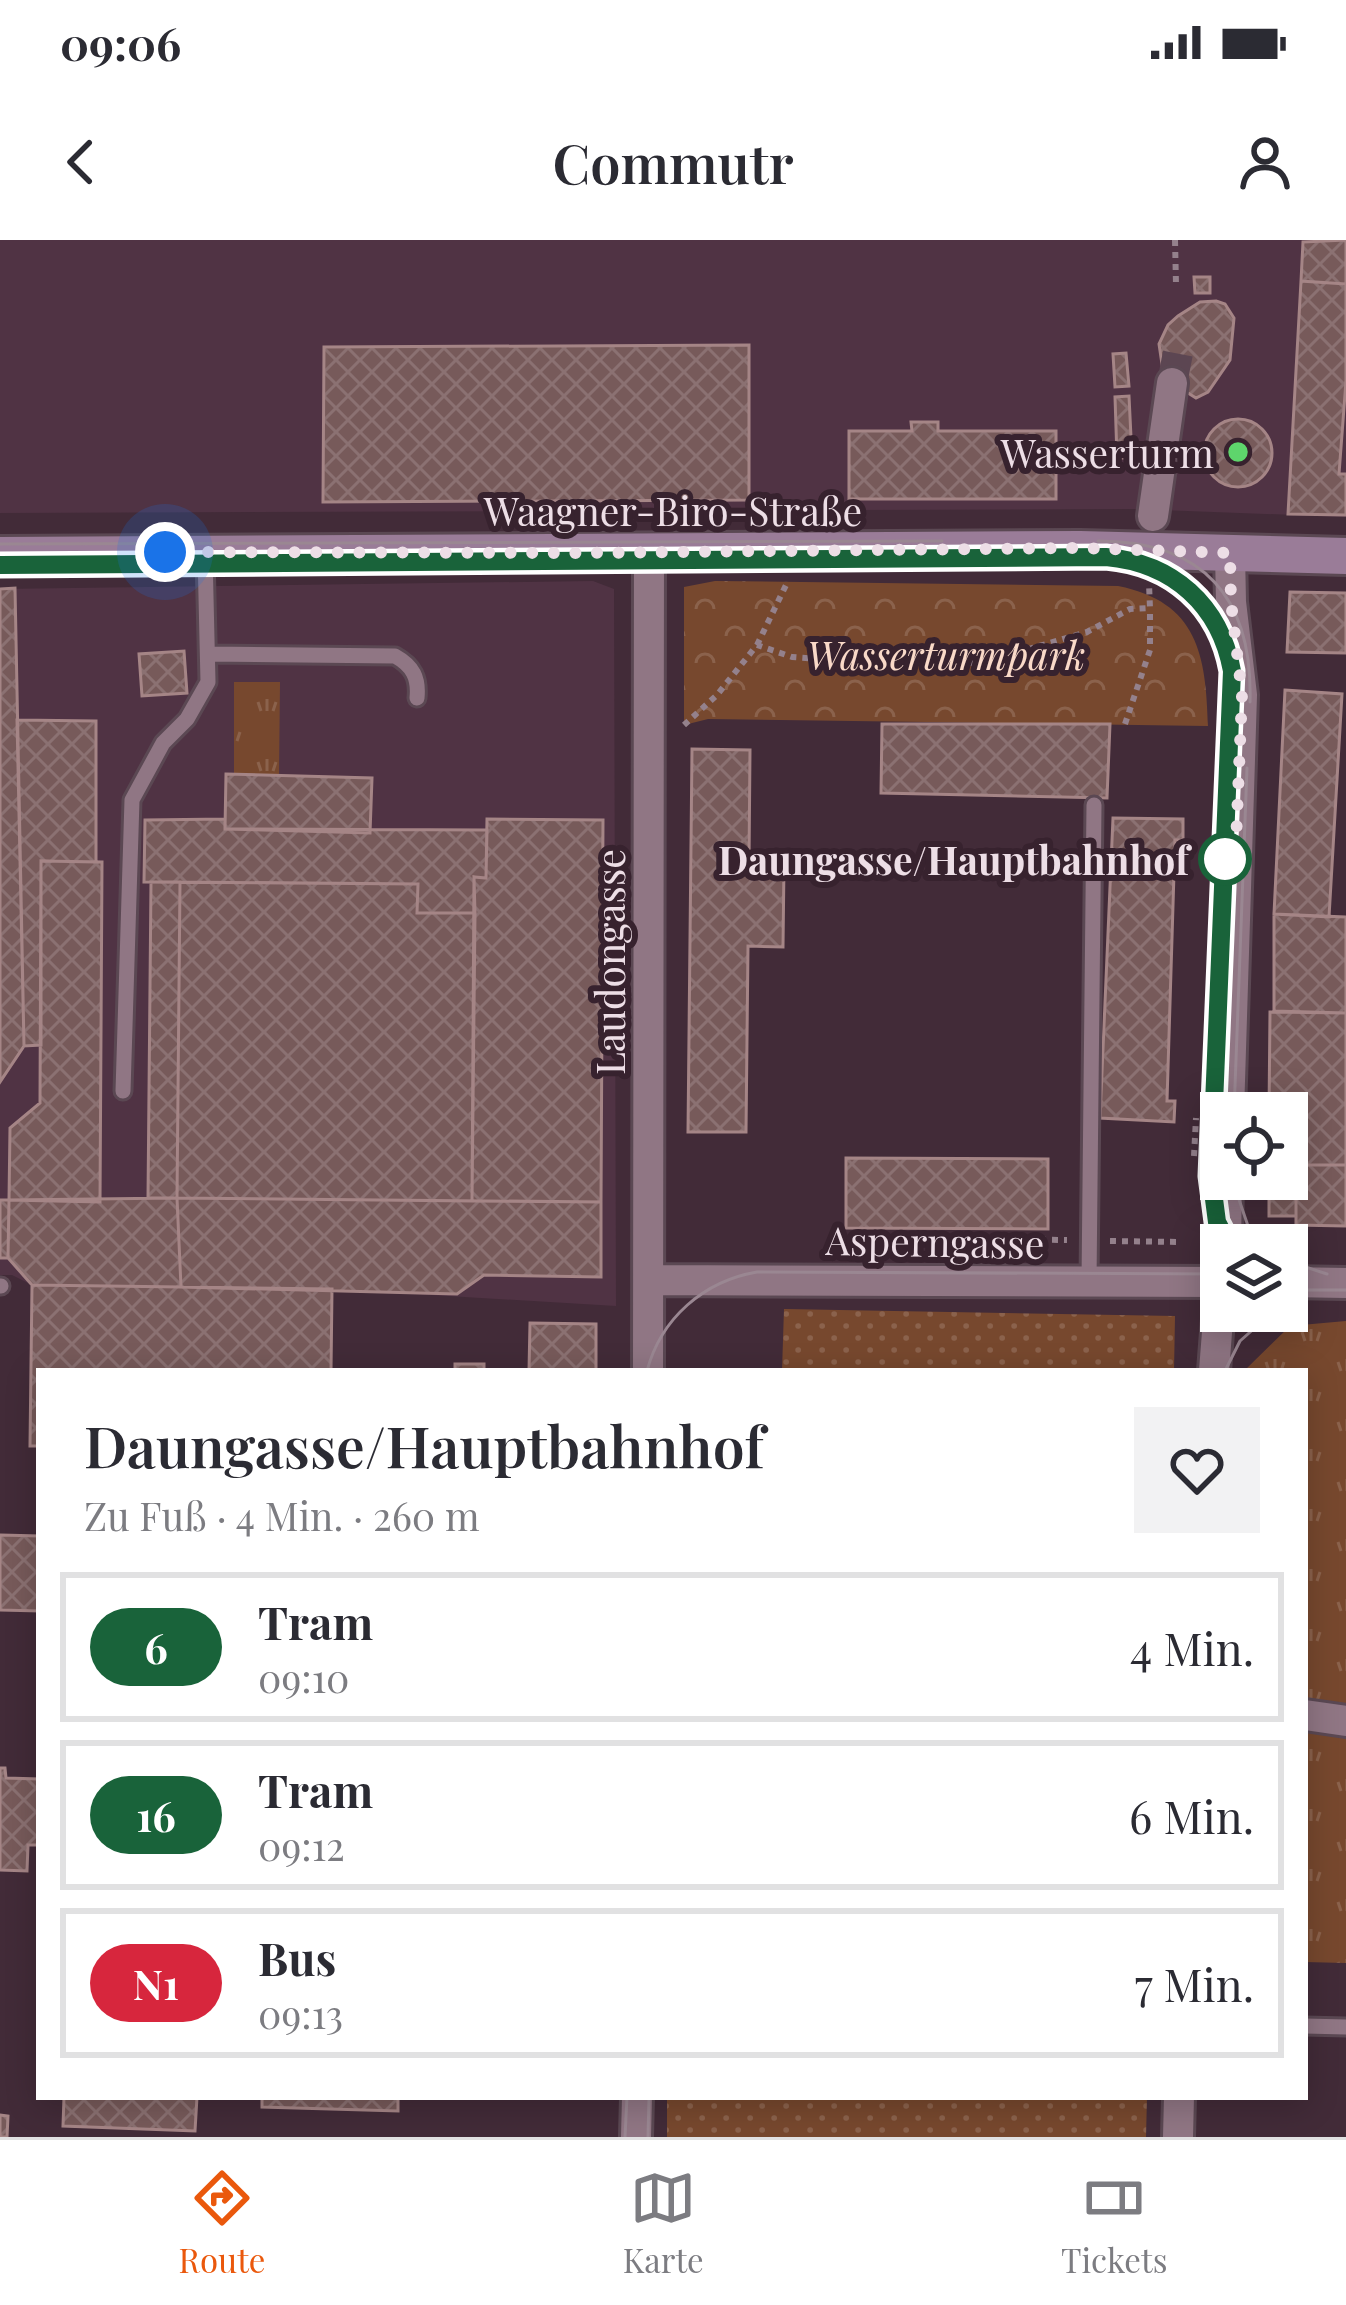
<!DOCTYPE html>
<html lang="de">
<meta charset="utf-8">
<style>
:root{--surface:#fff;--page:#f2f2f3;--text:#2b2b33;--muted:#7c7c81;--line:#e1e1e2;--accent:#ea580c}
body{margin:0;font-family:"Playfair Display",serif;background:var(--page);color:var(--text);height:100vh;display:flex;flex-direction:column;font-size:45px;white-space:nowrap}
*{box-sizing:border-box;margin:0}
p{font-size:39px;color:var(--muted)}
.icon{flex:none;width:66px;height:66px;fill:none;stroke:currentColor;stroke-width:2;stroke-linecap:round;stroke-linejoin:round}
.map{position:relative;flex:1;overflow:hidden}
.panel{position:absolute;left:36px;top:1128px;width:1272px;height:732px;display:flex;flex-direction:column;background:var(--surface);border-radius:0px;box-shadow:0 6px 30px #0003}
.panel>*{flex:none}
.badge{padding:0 24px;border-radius:39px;font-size:42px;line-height:78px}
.tools{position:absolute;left:1200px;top:852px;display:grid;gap:24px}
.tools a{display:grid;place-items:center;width:108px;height:108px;border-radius:0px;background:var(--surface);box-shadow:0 6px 30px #0003;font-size:60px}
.you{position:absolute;width:60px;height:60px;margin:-30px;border:9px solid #fff;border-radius:50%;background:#1a73e8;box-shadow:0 0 0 18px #1a73e833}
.map>.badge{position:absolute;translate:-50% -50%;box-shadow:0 0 0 6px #fff}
.round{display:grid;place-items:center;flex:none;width:126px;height:126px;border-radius:0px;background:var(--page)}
.head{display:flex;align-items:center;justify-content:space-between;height:204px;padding:0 48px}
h1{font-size:57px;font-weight:600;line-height:90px}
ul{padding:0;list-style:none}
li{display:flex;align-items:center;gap:36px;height:150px;margin:0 24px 18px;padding:0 24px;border:6px solid var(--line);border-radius:0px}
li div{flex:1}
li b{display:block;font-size:45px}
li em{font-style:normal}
li .badge{min-width:132px;font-weight:700;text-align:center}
.status{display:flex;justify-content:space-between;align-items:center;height:84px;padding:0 60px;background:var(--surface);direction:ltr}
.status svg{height:33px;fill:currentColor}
header{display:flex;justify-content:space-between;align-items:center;height:156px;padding:0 48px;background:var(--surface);font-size:54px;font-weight:600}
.tabs{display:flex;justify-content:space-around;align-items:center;height:168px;border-top:3px solid var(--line);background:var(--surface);font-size:33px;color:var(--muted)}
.tabs a{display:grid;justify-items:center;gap:6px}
.tabs .selected{color:var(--accent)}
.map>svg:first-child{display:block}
</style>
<div class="status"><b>09:06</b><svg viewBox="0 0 49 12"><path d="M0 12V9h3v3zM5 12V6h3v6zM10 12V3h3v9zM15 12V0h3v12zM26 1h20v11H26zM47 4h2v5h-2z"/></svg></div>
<header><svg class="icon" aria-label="back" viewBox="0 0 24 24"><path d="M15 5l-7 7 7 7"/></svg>Commutr<svg class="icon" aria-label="person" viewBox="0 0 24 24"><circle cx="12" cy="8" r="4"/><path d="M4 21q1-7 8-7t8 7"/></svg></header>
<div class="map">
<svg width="1346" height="1897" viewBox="0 0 1346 1897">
<defs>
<pattern id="grass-tufts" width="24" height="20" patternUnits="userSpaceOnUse" patternTransform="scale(3)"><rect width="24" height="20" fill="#77482e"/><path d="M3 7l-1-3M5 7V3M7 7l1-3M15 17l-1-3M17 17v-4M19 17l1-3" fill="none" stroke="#8b624c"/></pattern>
<pattern id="park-crowns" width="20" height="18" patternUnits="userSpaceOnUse" patternTransform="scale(3)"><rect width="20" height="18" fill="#77482e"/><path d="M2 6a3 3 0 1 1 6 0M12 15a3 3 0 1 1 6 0" fill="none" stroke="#8b624c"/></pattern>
<pattern id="garden-dots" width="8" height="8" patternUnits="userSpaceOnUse" patternTransform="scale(3)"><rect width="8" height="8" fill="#77482e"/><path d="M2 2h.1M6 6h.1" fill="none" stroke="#8b624c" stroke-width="1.8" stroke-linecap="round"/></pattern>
<pattern id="building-cross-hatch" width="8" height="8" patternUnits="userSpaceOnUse" patternTransform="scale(3)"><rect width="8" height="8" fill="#775a5a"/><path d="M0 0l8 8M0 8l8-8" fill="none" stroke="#8b7172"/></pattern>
</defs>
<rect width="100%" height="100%" fill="#422b38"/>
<path fill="#503344" d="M0,0H1346V277L1135,269L0,273Z
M593,341L614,349L616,1066L332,1049L32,1045L12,1035H0V349Z"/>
<path fill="url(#grass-tufts)" d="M234,442H280L279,535L234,534Z
M1346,1081V1723L1305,1722V1131H1244L1290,1086Z"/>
<path fill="url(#park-crowns)" d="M715,341L1118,346C1198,362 1206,415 1208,486L708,479L684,485V347Z"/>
<path fill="url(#garden-dots)" d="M784,1069L1175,1076L1174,1131H782Z
M667,1857H1147L1146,1897H667Z"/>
<path fill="url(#building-cross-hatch)" stroke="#a58586" stroke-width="3" d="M1346,0V44L1301,41L1303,2Z
M1194,37H1210V53H1195Z
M1194,37H1210V53H1195Z
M1301,41L1346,44V141L1339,234H1346V275L1288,274Z
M1216,61L1225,64L1234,78L1230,120L1208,152L1196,158L1172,143L1163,131L1159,104L1168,85L1178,76L1200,62Z
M749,105V260L323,262L324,107Z
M1126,113L1129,146L1115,147L1113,114Z
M1129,156L1132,218H1117L1115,157Z
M1204 213a34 34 0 1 1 68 0a34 34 0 1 1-68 0Z
M911,182H938V191H1056V259H849V191H912Z
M15,348L24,806L0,842V349Z
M1290,352L1346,353V413L1287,412Z
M184,411L187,453L142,456L139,414Z
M1285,450L1342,454L1329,677L1274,674Z
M17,480L96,481V622L41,621V805L24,806Z
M882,484H1110L1107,558L881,553Z
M692,509L750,510L749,623L784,624L783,707L748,706L746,892H688Z
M226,534L372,538L370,593L225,589Z
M1113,578L1183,579V600H1175L1167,861H1175L1174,882L1100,878Z
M225,579V589L487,590L486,638L474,637L475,673H417L418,644L144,642L145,580Z
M487,579L603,580L601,962L472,961L474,637L486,638Z
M41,621L102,622L100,962L9,960L10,888L40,863Z
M151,642H180L177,958H148Z
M180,642L418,644L417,673H475L472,961L177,958Z
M1274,674L1346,677V773L1274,771Z
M1270,772L1346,773V925H1296V976H1269V939H1287V873H1269Z
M846,918L1048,919V989L846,988Z
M1296,925H1346V986L1296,985Z
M177,958L601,962V1037L484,1035L457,1054L181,1047Z
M177,958L181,1047L32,1045L8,1018L9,960Z
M0,960H9L8,1018H0Z
M32,1045L332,1049L331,1131H39V1206H30Z
M530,1083L596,1084V1131H529Z
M455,1124H484V1131H455Z
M0,1295L39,1296V1371L0,1370Z
M0,1528H5L6,1538L39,1539V1605H28L27,1631L0,1630Z
M64,1857H197L195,1891L63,1886Z
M262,1857H398V1871L262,1867Z
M0,1875L8,1876L7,1897H0Z"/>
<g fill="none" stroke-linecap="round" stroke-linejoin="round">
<path stroke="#5c4652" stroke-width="30" stroke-dasharray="30 15" stroke-linecap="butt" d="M1172,143L1178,113"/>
<g stroke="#5b4853" stroke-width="21">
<path id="lane" d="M208,414L395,416C413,426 419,438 417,458
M123,851L132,560L163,503L187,479L208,442L205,314
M1089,1041L1094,565
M0,1046H1
M1305,1786L1346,1787"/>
</g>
<g stroke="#5b4853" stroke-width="36">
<path id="street" d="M1153,276L1172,143
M1229,873L1242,455L1231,362L1230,313
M1226,1005L1227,939
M649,1040L1221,1042
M1287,1042L1346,1043
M648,1131L649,313
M1214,1131L1221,1041
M1305,1475L1346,1481
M636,1897L637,1857
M1178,1897L1179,1857"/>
</g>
<g stroke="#5b4853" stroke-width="42">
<path id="secondary" d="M0,315L1080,309L1346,316"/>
</g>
<path stroke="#94818c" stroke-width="6" stroke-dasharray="6 6" stroke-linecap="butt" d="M1175,0L1176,44
M757,405L787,343
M1125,484L1150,410V368
M684,485L717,455L757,405L792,417L942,428L995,419L1087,392L1130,369L1150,368L1149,344
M1194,916L1196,878
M980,999L1067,1000
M1110,1001L1180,1002"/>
<use href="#lane" stroke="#907684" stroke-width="15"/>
<use href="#street" stroke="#907684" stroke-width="30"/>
<use href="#secondary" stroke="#9a7c98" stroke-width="36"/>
<path stroke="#9a8792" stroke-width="3" d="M1098,301C1204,301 1253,358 1250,462
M0,304L942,301
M0,325L1106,317C1173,323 1220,365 1233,431L1211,936L1217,982L1229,1005
M1234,873L1247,528
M1232,939L1248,986L1265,1005
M1287,1021L1327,1034
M1287,1050H1346
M647,1131C661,1078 704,1041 757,1032L1221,1034
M1225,1131L1240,1101L1274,1071
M625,1897L627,1857
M648,1897L649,1857"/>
</g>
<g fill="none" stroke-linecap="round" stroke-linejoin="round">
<g stroke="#fff" stroke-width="27">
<path id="line" d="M0,325L1106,317C1173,323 1220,365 1232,431L1211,936L1217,982L1229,1005"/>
</g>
<use href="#line" stroke="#19633a" stroke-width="18"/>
<path stroke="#eddee6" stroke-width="12" stroke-dasharray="0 21.6" d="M165,312L584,313L1080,308L1230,313L1231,362L1242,455L1236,602L1225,619"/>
</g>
<circle fill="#5ed56c" stroke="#37222e" stroke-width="4.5" cx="1238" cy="212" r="12"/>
<circle fill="#fff" stroke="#19633a" stroke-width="6" cx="1225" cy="619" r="24"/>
<g text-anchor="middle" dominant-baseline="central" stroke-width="12" stroke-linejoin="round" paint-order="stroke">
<g font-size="39" fill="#eddee6" stroke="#37222e" text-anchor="end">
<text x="1214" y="212">Wasserturm</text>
</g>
<g font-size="39" fill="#eddee6" stroke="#37222e">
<text x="673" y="270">Waagner-Biro-Straße</text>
<text transform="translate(609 722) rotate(-90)">Laudongasse</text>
<text transform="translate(935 1001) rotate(1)">Asperngasse</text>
</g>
<g font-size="39" font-style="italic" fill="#f9d9c8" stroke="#37222e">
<text x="946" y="414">Wasserturmpark</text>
</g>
<g font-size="39" font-weight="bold" fill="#eddee6" stroke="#37222e" text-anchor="end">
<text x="1189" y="619">Daungasse/Hauptbahnhof</text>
</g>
</g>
</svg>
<div class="tools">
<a><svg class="icon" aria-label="locate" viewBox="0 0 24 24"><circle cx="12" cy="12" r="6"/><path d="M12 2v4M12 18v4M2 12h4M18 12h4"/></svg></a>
<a><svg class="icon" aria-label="layers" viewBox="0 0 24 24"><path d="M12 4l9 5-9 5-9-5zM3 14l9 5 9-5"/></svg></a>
</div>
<div class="you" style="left:165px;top:312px"></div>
<section class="panel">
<div class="head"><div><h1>Daungasse/Hauptbahnhof</h1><p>Zu Fuß · 4 Min. · 260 m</p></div><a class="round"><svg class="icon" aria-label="heart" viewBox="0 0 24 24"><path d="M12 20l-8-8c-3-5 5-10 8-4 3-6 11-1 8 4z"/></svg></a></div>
<ul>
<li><span class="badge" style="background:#19633a;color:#fff">6</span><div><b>Tram</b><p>09:10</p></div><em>4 Min.</em></li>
<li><span class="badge" style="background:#19633a;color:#fff">16</span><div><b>Tram</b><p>09:12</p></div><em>6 Min.</em></li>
<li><span class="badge" style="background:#d7263d;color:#fff">N1</span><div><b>Bus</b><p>09:13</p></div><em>7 Min.</em></li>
</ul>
</section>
</div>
<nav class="tabs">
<a class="selected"><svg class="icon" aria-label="directions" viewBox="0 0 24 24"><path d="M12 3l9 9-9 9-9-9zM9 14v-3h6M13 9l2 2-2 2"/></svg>Route</a>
<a><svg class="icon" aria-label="map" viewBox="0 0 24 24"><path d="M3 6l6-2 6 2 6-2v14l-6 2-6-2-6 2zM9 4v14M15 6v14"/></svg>Karte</a>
<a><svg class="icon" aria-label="tickets" viewBox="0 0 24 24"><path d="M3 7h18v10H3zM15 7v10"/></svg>Tickets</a>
</nav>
